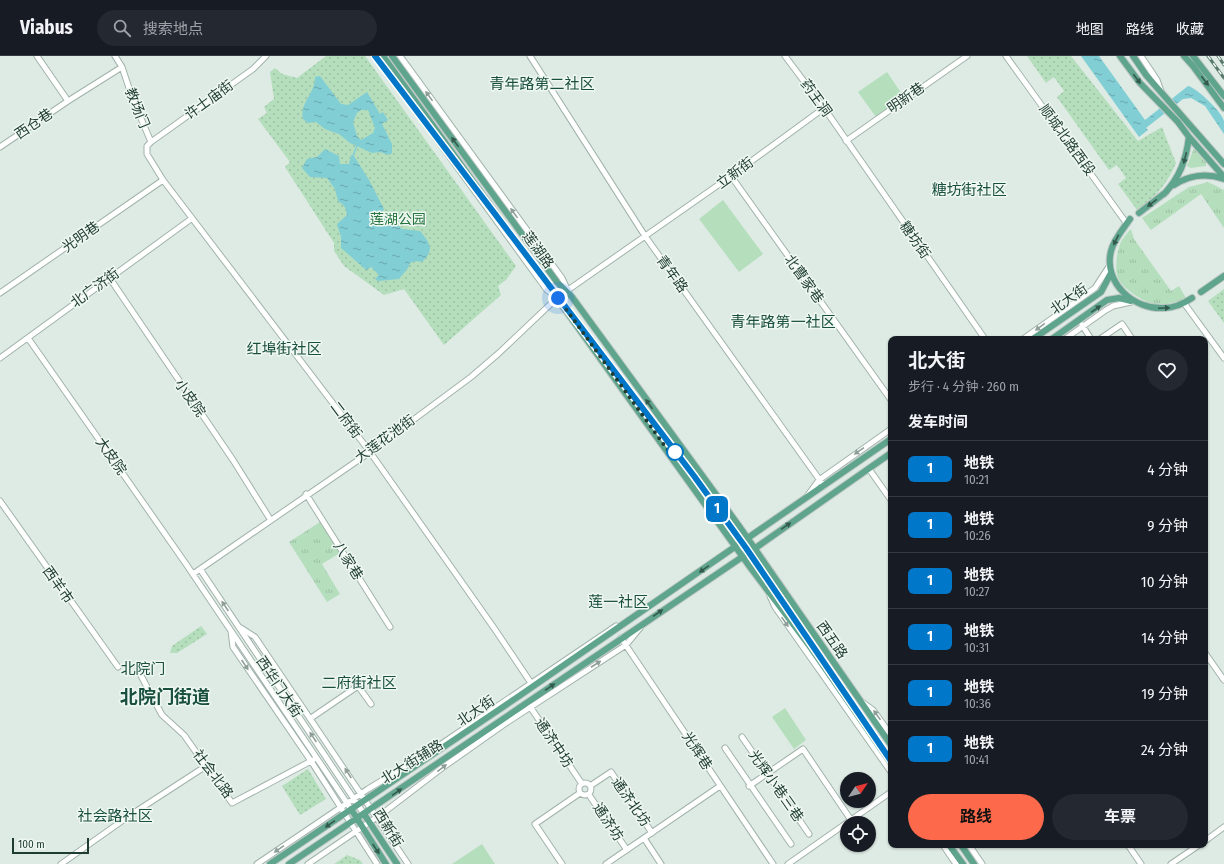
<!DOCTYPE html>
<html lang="zh">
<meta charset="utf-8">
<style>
:root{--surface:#171b24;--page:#242831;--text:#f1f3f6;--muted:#9ea1a6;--line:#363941;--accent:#fc6a4b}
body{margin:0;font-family:"Fira Sans Condensed","Noto Sans SC",sans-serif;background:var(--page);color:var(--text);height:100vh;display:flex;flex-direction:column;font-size:15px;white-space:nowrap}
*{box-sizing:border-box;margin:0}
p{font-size:13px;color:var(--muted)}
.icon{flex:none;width:22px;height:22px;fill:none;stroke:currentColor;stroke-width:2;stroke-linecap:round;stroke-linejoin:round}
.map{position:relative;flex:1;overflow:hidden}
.drawer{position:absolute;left:888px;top:280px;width:320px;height:512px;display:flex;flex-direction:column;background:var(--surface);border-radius:8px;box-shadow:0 1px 3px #0004}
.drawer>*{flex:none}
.badge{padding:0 8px;border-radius:6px;font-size:14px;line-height:26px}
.needle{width:26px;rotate:55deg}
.tools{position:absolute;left:840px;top:716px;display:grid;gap:8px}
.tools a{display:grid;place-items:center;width:36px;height:36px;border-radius:50%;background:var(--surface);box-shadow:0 1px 3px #0004;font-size:20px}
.scale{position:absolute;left:12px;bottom:10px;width:77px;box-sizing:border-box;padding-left:4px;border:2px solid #1e3c32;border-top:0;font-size:11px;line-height:14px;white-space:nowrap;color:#1e3c32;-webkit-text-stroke:3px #eff7f2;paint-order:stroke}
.you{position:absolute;width:20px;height:20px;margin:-10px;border:3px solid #fff;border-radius:50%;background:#1a73e8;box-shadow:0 0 0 6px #1a73e833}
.map>.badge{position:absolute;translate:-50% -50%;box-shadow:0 0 0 2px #fff}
h2{padding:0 20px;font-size:15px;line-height:36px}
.round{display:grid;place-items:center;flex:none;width:42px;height:42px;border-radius:21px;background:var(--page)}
.head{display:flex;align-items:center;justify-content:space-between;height:68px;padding:0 20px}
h1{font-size:19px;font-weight:700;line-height:30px}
.button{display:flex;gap:8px;margin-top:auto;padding:8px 20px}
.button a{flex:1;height:46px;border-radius:24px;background:var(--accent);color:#111;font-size:16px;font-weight:700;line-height:46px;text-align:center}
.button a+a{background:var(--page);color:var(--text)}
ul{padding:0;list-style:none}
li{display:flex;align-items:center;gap:12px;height:56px;padding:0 20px;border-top:1px solid var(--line)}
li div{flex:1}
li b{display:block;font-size:15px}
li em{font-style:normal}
li .badge{min-width:44px;font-weight:700;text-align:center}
header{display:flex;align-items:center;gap:24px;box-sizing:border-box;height:56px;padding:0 20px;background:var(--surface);border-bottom:1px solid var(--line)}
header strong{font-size:19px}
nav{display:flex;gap:22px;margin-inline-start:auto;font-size:14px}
.search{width:280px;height:36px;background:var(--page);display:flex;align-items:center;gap:10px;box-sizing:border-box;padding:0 14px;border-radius:22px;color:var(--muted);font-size:15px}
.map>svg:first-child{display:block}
</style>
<header>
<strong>Viabus</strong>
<div class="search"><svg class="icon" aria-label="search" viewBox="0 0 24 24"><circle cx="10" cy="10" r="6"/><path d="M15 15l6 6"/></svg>搜索地点</div>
<nav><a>地图</a><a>路线</a><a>收藏</a></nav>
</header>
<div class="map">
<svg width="1224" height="808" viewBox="0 0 1224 808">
<defs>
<pattern id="grass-tufts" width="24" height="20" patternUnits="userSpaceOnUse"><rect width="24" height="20" fill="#b5debd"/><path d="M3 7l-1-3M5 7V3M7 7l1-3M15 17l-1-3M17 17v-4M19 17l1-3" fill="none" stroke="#9bbfa3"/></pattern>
<pattern id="park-dots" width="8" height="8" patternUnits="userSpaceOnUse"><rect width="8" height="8" fill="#b5debd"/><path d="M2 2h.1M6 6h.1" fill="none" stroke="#9bbfa3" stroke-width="1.8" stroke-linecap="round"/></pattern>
<pattern id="water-ripples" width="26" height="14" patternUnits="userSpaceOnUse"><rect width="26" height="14" fill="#81ced5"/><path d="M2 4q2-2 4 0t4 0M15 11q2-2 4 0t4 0" fill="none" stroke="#69a8ad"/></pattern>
</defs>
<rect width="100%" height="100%" fill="#deebe4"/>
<path fill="url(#grass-tufts)" d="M1194,92L1206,105V110L1191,112L1187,110Z
M1208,126L1224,134V172L1201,138L1151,174L1142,162L1189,131Z
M1131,173L1134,183L1171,235L1179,230L1186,242C1177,246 1168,249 1158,249C1146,248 1120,232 1117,219C1115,210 1117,197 1120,188C1122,183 1127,177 1131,173Z
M320,466L340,497L322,508L340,538L327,546L289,486Z"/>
<path fill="url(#park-dots)" d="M326,0H365L516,210L506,224L498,230L501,239L444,289L404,233L384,239L344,210L334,195V187L285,111L290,106L258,63L267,57L264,51L274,43L270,16L275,12L282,18L297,22Z
M1027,0H1071L1138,85L1162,71L1176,107C1168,127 1155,142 1137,154L1118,128L1126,122L1117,109L1109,114L1057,41L1064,35L1054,21L1046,27Z
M1224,233V267L1208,245Z
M201,570L207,578L177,597H170L172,590Z
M308,713L326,743L300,759L282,730Z
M347,799L360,804L363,808H334Z"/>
<path fill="#b5debd" d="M887,16L904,41L876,61L858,36Z
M723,144L763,198L739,216L699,163Z
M785,652L806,684L794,693L772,661Z
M482,788L495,808H452Z"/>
<path fill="url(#water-ripples)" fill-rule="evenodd" d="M1081,0H1099L1145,64L1188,30C1197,32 1222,56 1224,65C1224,69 1224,74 1224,78L1205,50L1191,42L1183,43L1146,72L1148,74L1139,81Z
M320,20L341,48L348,49L367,36L380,58L383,56L388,64L382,68L392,88V97L389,99L380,96L372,97L350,87L339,78L325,73L316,66L308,67L303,63C299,47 316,37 315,21ZM361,54H368L375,72L373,77L361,84L357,80L353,66L357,57Z
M325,93L339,100L340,108H349L351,99L354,100L369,124L384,153L382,156L389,166L392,164L402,173L420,175C430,187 435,194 422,206L416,205L410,207L408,212L399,223L378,225L375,223L379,219L371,211L367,214L364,212L341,192V181L337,168L347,159C346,151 344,149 338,145L335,133L327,122L310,121L302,112L307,103L317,101Z"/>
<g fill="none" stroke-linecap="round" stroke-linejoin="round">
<path stroke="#81ced5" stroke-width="1.5" d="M353,100L357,89"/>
<g stroke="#a1b3ab" stroke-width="7">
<path id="minor" d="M37,0L68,45L122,11
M115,0L122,11L132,41L151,86
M266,0L253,13L151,86L147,90V98L163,124L370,396L494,572L533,630
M376,0L547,234L554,239
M400,0L562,222L568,235
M530,0L645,180L824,430
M785,0L824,52L985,283
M1006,0L1127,168
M1141,0L1157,24L1161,35
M846,85L967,0
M0,91L68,45
M731,120L891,344
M109,221L233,404L270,463
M0,237L163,124
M1184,247L1224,302
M1082,269L1091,283
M28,282L186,508L351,753
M1023,283L1095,232L1110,209
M1065,283L1106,254L1113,250L1131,246
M1100,283L1122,268L1132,283
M0,302L191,163
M869,413L891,444
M306,438L390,571
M808,439L819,424L891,373
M0,445L118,611
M200,513L364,758
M193,518L370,396L471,321L499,297L558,241L731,120L824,52
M770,540L775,551L891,716
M241,572L255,581L408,808
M231,575L233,591L311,705L377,808
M621,582L773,808
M1205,597L1224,624
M138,614L162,659L184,679L232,747L313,704
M862,646L873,654L891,679
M529,649L582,728
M311,662L358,630L371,648
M742,681L809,778
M725,692L791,788
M579 733a6 6 0 1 1 12 0a6 6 0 1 1-12 0Z
M590,730L611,716L652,777
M749,730L803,693L851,764
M589,739L627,794
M644,782L661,808
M1205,785L1224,771
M943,789L956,808
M969,789L982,808
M1128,789L1141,808
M61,808L129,760L206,710
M257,808L368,733L434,693L616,570
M308,808L383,757L442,712L506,667L626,589L640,572
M562,808L535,768L580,737
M606,808L720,730
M788,808L891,736
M1171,808L1199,789"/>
</g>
<g stroke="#c0c8c6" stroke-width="8">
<path id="major" d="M383,0L750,511L811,592L891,708
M392,0L557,226L572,241L739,470L891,689
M1120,0L1140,27L1178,66L1189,81C1186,104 1180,121 1164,138
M1133,0L1146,19L1224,108
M1184,0L1193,10L1224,52
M1193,0L1224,40
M1189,81L1224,121
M1174,129C1189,119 1207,117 1224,123
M1139,157L1166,136
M1130,163C1123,173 1114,183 1111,195C1103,227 1134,254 1164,252C1175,252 1183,248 1192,242
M1201,236L1224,220
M1033,283L1101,236L1111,217
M1052,283L1107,244L1119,242L1131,245
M351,753L386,808
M364,758L397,808
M949,789L963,808
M961,789L974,808
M270,808L519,640L891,383
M289,808L754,493L891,397"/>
</g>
<use href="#minor" stroke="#fff" stroke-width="5"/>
<use href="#major" stroke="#5fa48d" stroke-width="6"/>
<g stroke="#58786d" stroke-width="3">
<path id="rail" d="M1208,0L1224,22
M1218,0L1224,9"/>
</g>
<use href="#rail" stroke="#eff7f2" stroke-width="1.5" stroke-dasharray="4.5" stroke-linecap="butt"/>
</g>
<defs><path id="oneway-solid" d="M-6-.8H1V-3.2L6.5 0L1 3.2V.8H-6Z"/></defs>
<g fill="#325b4d">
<use href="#oneway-solid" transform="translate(1137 23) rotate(53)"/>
<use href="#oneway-solid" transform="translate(1205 25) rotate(53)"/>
<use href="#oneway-solid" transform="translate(455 86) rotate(-126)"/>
<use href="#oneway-solid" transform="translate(1185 102) rotate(104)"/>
<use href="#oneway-solid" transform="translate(1152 147) rotate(142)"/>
<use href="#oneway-solid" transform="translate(1116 184) rotate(116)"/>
<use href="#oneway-solid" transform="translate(1164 252) rotate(-3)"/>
<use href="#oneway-solid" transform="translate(1096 253) rotate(-35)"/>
<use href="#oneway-solid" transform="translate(649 348) rotate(-126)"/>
<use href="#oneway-solid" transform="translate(786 470) rotate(-35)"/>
<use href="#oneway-solid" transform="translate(704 513) rotate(145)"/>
<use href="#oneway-solid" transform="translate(658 557) rotate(-34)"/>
<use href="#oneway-solid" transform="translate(550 631) rotate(-34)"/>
<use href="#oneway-solid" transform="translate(397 736) rotate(-35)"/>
<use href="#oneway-solid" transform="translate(330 768) rotate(146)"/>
<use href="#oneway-solid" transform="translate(376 793) rotate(56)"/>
</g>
<g fill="#8e9e98">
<use href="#oneway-solid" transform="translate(429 40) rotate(-126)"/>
<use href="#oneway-solid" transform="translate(514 157) rotate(-126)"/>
<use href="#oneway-solid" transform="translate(1040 271) rotate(144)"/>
<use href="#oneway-solid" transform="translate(859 395) rotate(145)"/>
<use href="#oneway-solid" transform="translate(225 550) rotate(-124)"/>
<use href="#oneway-solid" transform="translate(785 566) rotate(55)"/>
<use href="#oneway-solid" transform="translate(596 608) rotate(-33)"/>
<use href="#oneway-solid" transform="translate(245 609) rotate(56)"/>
<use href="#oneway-solid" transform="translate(877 659) rotate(-125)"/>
<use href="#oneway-solid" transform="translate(313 681) rotate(-124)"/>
<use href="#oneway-solid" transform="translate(442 712) rotate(-38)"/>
<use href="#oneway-solid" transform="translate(348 717) rotate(-123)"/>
<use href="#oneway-solid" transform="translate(279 793) rotate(146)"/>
</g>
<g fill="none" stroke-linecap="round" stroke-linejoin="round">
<g stroke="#fff" stroke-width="9">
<path id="line" d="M375,0L694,420L746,492L891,705"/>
</g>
<use href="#line" stroke="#0077c8" stroke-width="6"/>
<path stroke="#1e3c32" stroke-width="4" stroke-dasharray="0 7.2" d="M558,242L672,400L675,396"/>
</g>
<circle fill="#fff" stroke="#0077c8" stroke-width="2" cx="675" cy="396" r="8"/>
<g text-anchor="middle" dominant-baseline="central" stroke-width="3" stroke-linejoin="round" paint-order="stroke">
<g font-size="14" fill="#1e3c32" stroke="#eff7f2">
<text transform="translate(816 42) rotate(54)">药王洞</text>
<text transform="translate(906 42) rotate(-35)">明新巷</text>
<text transform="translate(209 44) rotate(-36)">许士庙街</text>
<text transform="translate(137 52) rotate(68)">教场门</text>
<text transform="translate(34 68) rotate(-34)">西仓巷</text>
<text transform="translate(1067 84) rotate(54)">顺城北路西段</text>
<text transform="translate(735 117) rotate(-36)">立新街</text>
<text transform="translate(81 181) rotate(-35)">光明巷</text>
<text transform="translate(915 184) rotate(55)">糖坊街</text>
<text transform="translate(538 194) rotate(54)">莲湖路</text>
<text transform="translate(672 218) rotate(54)">青年路</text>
<text transform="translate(804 223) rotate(54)">北曹家巷</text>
<text transform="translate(95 232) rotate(-36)">北广济街</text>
<text transform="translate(1069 243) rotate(-35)">北大街</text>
<text transform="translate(190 342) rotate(55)">小皮院</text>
<text transform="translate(346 364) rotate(53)">二府街</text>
<text transform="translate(385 383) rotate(-36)">大莲花池街</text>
<text transform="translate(111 400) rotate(55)">大皮院</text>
<text transform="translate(348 505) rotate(58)">八家巷</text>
<text transform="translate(58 529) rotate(55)">西羊市</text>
<text transform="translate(832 584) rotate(55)">西五路</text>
<text transform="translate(279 631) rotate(56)">西华门大街</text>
<text transform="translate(476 655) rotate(-34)">北大街</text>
<text transform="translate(554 687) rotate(56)">通济中坊</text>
<text transform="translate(697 695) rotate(57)">光辉巷</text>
<text transform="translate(412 706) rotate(-32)">北大街辅路</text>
<text transform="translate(213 718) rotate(53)">社会北路</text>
<text transform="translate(776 730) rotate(55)">光辉小巷三巷</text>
<text transform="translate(631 746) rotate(55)">通济北坊</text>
<text transform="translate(608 766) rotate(56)">通济坊</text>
<text transform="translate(388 772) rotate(58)">西新街</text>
</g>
<g font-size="14" fill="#26753f" stroke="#eff7f2">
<text x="398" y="163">莲湖公园</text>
</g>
<g font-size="15" fill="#194f3e" stroke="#eff7f2">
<text x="542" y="28">青年路第二社区</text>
<text x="969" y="134">糖坊街社区</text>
<text x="783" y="266">青年路第一社区</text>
<text x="284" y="293">红埠街社区</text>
<text x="618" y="546">莲一社区</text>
<text x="143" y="613">北院门</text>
<text x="359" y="627">二府街社区</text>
<text x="115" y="760">社会路社区</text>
</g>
<g font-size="18" font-weight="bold" fill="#194f3e" stroke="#eff7f2">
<text x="165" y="641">北院门街道</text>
</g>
</g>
</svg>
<div class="tools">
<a><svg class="needle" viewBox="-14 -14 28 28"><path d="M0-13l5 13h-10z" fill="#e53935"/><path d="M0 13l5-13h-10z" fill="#9ea1a6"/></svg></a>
<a><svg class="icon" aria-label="locate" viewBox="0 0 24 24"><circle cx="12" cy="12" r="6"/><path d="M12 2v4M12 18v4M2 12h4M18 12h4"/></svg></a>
</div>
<div class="scale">100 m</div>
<div class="you" style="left:558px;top:242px"></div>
<b class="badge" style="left:717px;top:453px;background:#0077c8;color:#fff">1</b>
<section class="drawer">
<div class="head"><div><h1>北大街</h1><p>步行 · 4 分钟 · 260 m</p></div><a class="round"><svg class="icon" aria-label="heart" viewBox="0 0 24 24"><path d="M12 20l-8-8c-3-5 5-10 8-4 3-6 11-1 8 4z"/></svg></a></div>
<h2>发车时间</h2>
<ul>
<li><span class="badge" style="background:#0077c8;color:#fff">1</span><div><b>地铁</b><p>10:21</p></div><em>4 分钟</em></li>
<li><span class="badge" style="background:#0077c8;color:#fff">1</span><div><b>地铁</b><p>10:26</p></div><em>9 分钟</em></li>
<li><span class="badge" style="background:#0077c8;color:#fff">1</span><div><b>地铁</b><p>10:27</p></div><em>10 分钟</em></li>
<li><span class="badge" style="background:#0077c8;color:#fff">1</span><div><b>地铁</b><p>10:31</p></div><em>14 分钟</em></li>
<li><span class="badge" style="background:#0077c8;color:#fff">1</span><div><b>地铁</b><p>10:36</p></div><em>19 分钟</em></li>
<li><span class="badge" style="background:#0077c8;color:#fff">1</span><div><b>地铁</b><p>10:41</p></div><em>24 分钟</em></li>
</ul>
<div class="button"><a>路线</a><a>车票</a></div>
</section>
</div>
